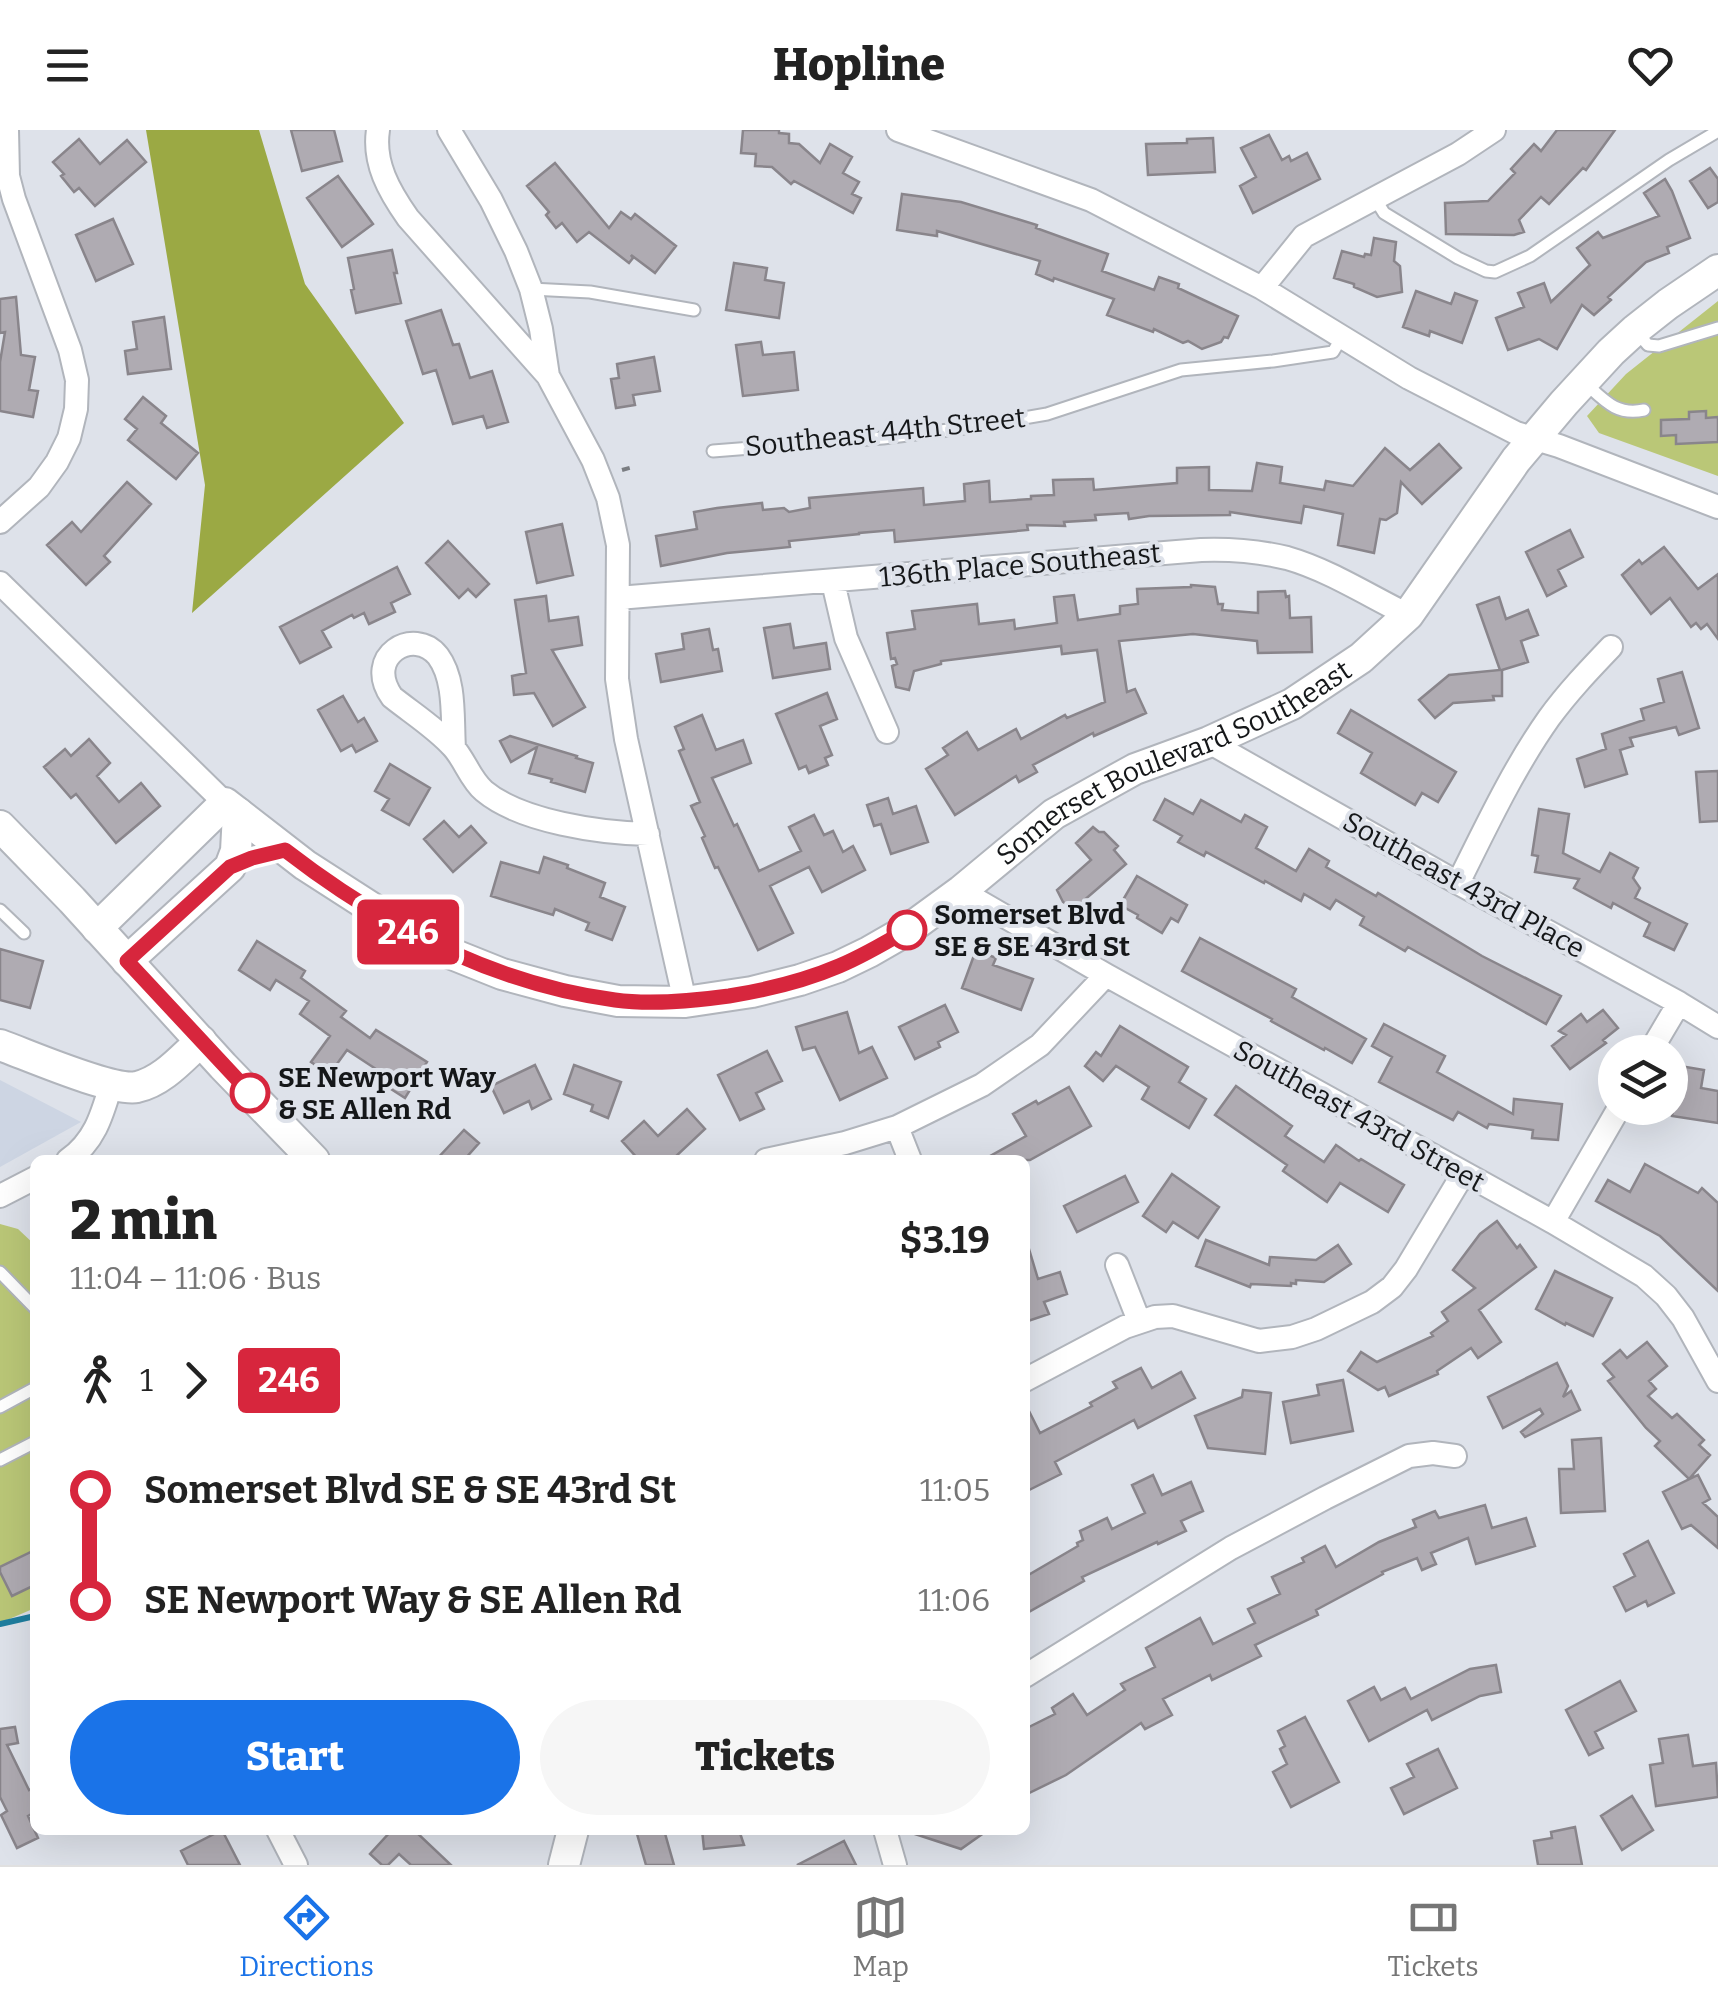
<!DOCTYPE html>
<meta charset="utf-8">
<style>
:root{--surface:#fff;--page:#f6f6f6;--text:#222;--muted:#767676;--line:#e0e0e0;--accent:#1a73e8}
body{margin:0;font-family:Bitter,serif;background:var(--page);color:var(--text);height:100vh;display:flex;flex-direction:column;font-size:38px;white-space:nowrap}
*{box-sizing:border-box;margin:0}
p{font-size:32px;color:var(--muted)}
.icon{flex:none;width:55px;height:55px;fill:none;stroke:currentColor;stroke-width:2;stroke-linecap:round;stroke-linejoin:round}
.map{position:relative;flex:1;overflow:hidden}
.panel{position:absolute;left:30px;top:1025px;width:1000px;height:680px;display:flex;flex-direction:column;background:var(--surface);border-radius:15px;box-shadow:0 10px 40px #0002}
.panel>*{flex:none}
.badge{padding:0 20px;border-radius:8px;font-size:35px;line-height:65px}
.fabs{position:absolute;left:1598px;top:905px;display:grid;gap:20px}
.fabs a{display:grid;place-items:center;width:90px;height:90px;border-radius:50%;background:var(--surface);box-shadow:0 10px 40px #0002;font-size:50px}
.map>.badge{position:absolute;translate:-50% -50%;box-shadow:0 0 0 5px #fff}
.legs{display:flex;align-items:center;gap:15px;height:110px;padding:0 40px;font-size:32px}
.legs p{margin-inline-start:auto}
.headline{display:flex;align-items:center;justify-content:space-between;height:170px;padding:0 40px}
h1{font-size:55px;font-weight:800;line-height:75px}
.action{display:flex;gap:20px;margin-top:auto;padding:20px 40px}
.action a{flex:1;height:115px;border-radius:60px;background:var(--accent);color:#fff;font-size:40px;font-weight:800;line-height:115px;text-align:center}
.action a+a{background:var(--page);color:var(--text)}
ul{padding:0 40px;list-style:none}
li{display:flex;align-items:center;gap:35px;height:110px;font-size:38px}
li i{display:grid;place-items:center;width:15px;height:100%;margin:0 12px;background:currentColor}
li i::after{content:'';width:25px;height:25px;margin:-12px;border:8px solid;border-radius:50%;background:var(--surface)}
li p{margin-inline-start:auto}
li:first-child i{background:linear-gradient(#0000 50%,currentColor 0)}
li:last-child i{background:linear-gradient(currentColor 50%,#0000 0)}
header{display:flex;justify-content:space-between;align-items:center;height:130px;padding:0 40px;background:var(--surface);font-size:45px;font-weight:800}
.dock{display:flex;justify-content:space-around;align-items:center;height:140px;border-top:2px solid var(--line);background:var(--surface);font-size:28px;color:var(--muted)}
.dock a{display:grid;justify-items:center;gap:5px}
.dock .selected{color:var(--accent)}
.map>svg:first-child{display:block}
</style>
<header><svg class="icon" aria-label="menu" viewBox="0 0 24 24"><path d="M4 6h16M4 12h16M4 18h16"/></svg>Hopline<svg class="icon" aria-label="heart" viewBox="0 0 24 24"><path d="M12 20l-8-8c-3-5 5-10 8-4 3-6 11-1 8 4z"/></svg></header>
<div class="map">
<svg width="1718" height="1735" viewBox="0 0 1718 1735">
<rect width="100%" height="100%" fill="#dee2ea"/>
<path fill="#cdd5e3" d="M0,950L81,992L0,1037Z"/>
<path fill="#bac777" d="M1718,171V346L1599,303L1587,286L1626,244Z
M0,1094L18,1099L35,1115V1478L0,1493Z"/>
<path fill="#9ba944" d="M146,0H259L305,154L404,293L192,483L205,355Z"/>
<g fill="none" stroke-linecap="round" stroke-linejoin="round">
<path stroke="#1e7e9f" stroke-width="6" d="M0,1494L35,1486"/>
</g>
<path fill="#afabb2" stroke="#89858b" stroke-width="2.5" d="M291,0H334L342,31L302,41Z
M743,0H779V3L789,4V13L799,14L820,33L830,14L852,27L843,43L859,52L852,64L861,68L853,83L794,51L791,54L772,37L755,36L756,24L741,23Z
M1557,0H1615L1586,40L1583,38L1549,74L1541,67L1519,90L1524,102L1514,105L1446,104L1445,73L1488,71L1515,43L1511,39L1534,14L1541,21Z
M1269,5L1282,30L1289,26L1291,31L1307,23L1320,49L1253,83L1240,56L1256,47L1241,18Z
M1213,8L1215,42L1148,45L1146,14L1187,13V9Z
M79,9L100,34L127,10L146,32L95,76L79,58L74,62L61,46L64,44L53,32Z
M555,33L609,98L621,82L631,89L635,84L676,116L655,143L631,125L633,128L629,133L589,102L577,112L562,93L556,98L546,85L549,82L527,56Z
M1710,38L1718,49V72L1708,78L1690,51Z
M338,46L373,94L342,117L307,68Z
M1665,49L1672,61L1690,108L1667,117L1669,123L1646,132L1608,167L1611,170L1594,185L1582,175L1557,219L1539,209L1508,220L1496,188L1524,177L1518,163L1544,153L1551,172L1590,135L1577,118L1598,102L1603,108L1659,86L1644,63Z
M902,64L961,72L1037,95L1036,98L1108,124L1102,141L1154,160L1159,147L1179,154L1178,158L1238,186L1228,208L1224,207L1221,212L1202,219L1188,211L1183,213L1154,199L1153,202L1107,185L1114,169L1054,148L1053,151L1036,144L1040,131L937,101V106L897,100Z
M113,89L133,134L96,151L76,105Z
M1374,108L1396,112L1394,131L1400,136L1402,162L1377,167L1354,157V154L1334,148L1342,121L1364,127L1365,124L1371,125Z
M392,120L397,143H394L401,173L356,183L351,160L354,159L348,128Z
M734,133L767,138L765,150L784,153L779,188L726,180Z
M1416,161L1451,174L1455,163L1477,171L1462,213L1430,201L1429,206L1403,197Z
M16,167L21,225L35,227L29,260L38,261L33,287L0,281V232L5,202L0,203V169Z
M441,180L453,215L459,214L470,248L492,241L508,292L487,298L483,286L453,294L436,240L423,244L406,191Z
M164,187L171,239L128,244L125,221L137,219L133,192Z
M761,212L763,225L794,222L798,260L743,266L736,215Z
M654,227L660,261L633,265L635,275L616,278L611,249L619,248L617,234Z
M143,267L166,286L161,293L198,323L176,349L128,310L137,299L125,289Z
M1706,281V288L1718,287V312L1676,314V305L1661,306V290L1689,289V282Z
M1439,314L1461,338L1422,374L1401,352L1397,383L1386,390L1380,389L1374,423L1338,415L1343,384L1304,376L1301,393L1230,382V385L1149,386L1129,389L1128,383L1095,385L1096,390L1064,392L1065,396L1027,395L1028,400L895,412L894,400L859,403V404L789,411L790,417L727,423L661,436L656,406L697,399L694,382L717,378L762,373L763,380L784,378L789,382L810,378L809,368L923,358L924,375L965,371L964,354L989,351L990,372L1031,369V366L1054,365L1053,350L1093,349L1094,360L1177,353V338L1209,337V360L1252,361L1257,333L1282,337L1280,353L1324,360L1326,351L1353,356L1385,318L1410,340Z
M127,352L151,374L104,426L110,432L86,455L47,415L72,392L81,402Z
M562,394L573,445L537,453L526,402Z
M1570,400L1583,427L1558,440L1566,456L1547,466L1526,422Z
M448,411L489,454L476,467L468,459L459,468L426,433Z
M1664,417L1698,459L1718,444V509L1707,494L1701,499L1696,493L1691,497L1670,468L1651,484L1622,445L1639,430L1642,434Z
M397,437L410,464L391,473L395,482L369,494L364,483L354,488L352,485L322,501L331,517L300,533L280,497Z
M1191,455L1215,457L1218,474H1223L1222,480L1258,483V462L1285,461L1286,467L1289,466L1290,488L1311,487L1312,522L1258,523L1257,511L1193,504L1119,511L1127,562L1135,559L1146,583L1094,606L1093,603L1033,635L1037,642L1019,652L1016,646L955,685L926,639L948,625L943,618L967,602L978,620L1016,599L1021,609L1065,585L1067,588L1105,572L1097,520L1062,524L1061,516L941,531V534L914,541L909,560L896,557L892,536L897,534L895,528L891,529L887,503L915,499L912,481L977,474L979,494L1014,490L1015,499L1057,493L1054,467L1074,465L1078,490L1120,484V476L1138,474L1137,459L1191,457Z
M546,466L549,491L578,487L582,515L552,520L585,577L553,596L534,563L514,565L512,546L526,543L515,470Z
M1499,467L1506,489L1528,480L1538,505L1521,511L1528,532L1502,540V566H1493L1494,570L1453,573L1435,588L1419,570L1449,545L1500,540L1477,475Z
M790,494L794,518L826,513L830,539L773,548L764,498Z
M709,499L713,520L718,519L722,541L661,552L656,524L684,519L682,504Z
M1682,542L1699,598L1679,605L1676,597L1630,608L1633,616L1620,620L1627,644L1585,657L1577,629L1606,619L1602,604L1644,590L1641,579L1664,572L1658,549Z
M827,563L837,589L820,596L832,625L825,628L828,635L809,643L806,636L799,639L776,584Z
M343,566L358,592L364,588L377,611L356,622L352,615L341,621L318,580Z
M1351,580L1456,642L1438,672L1422,663L1415,675L1361,643L1372,623L1338,603Z
M702,585L716,620L743,610L751,633L712,648L734,696L737,694L759,741L801,721L789,697L814,685L824,705L833,701L843,722L853,716L865,740L822,762L809,737L770,756L793,803L758,820L718,737L715,738L702,708L705,706L691,676L700,672L679,621L684,619L675,597Z
M510,606L577,626L576,628L593,633L585,662L551,652L552,649L529,643L537,617L511,632L500,611Z
M89,609L110,633L97,646L119,672L141,653L160,676L116,713L76,664L71,668L44,637L65,619L71,626Z
M390,634L430,658L409,695L382,680L389,669L375,661Z
M1718,641V691L1700,692L1696,642Z
M888,668L893,684L916,676L928,712L891,724L881,694L874,696L867,675Z
M1165,669L1193,684L1201,670L1241,692L1245,685L1267,697L1256,718L1296,741L1309,719L1329,731L1326,737L1376,766L1378,763L1482,826L1561,866L1546,894L1408,817L1405,821L1360,795L1364,787L1336,770L1330,779L1304,764L1301,771L1265,751L1264,753L1206,722L1204,726L1178,712L1182,706L1154,690Z
M1539,679L1569,684L1563,723L1600,742L1610,723L1638,738L1633,748L1640,758L1635,768L1687,794L1674,820L1644,806L1650,793L1613,773L1611,778L1574,758L1579,749L1535,742L1538,726L1532,725Z
M444,691L459,707L471,696L486,713L453,742L424,709Z
M1093,697L1099,702H1104L1118,716L1114,720L1126,734L1074,779L1063,772L1057,760L1091,730L1076,713Z
M544,727L568,735L567,738L605,753L600,767L625,777L612,810L586,800L589,793L555,779L553,785L491,766L501,732L539,743Z
M1137,746L1187,775L1178,792L1171,788L1162,803L1137,788L1138,785L1120,775Z
M1200,808L1296,859L1292,867L1366,909L1352,933L1325,918L1324,920L1271,891L1272,889L1182,841Z
M257,811L305,841L301,848L346,881L341,887L370,908L376,900L427,932L405,968L380,952L385,945L347,920L329,945L311,932L330,906L300,884L309,871L276,850L270,860L239,840Z
M0,819L43,831L30,878L0,870Z
M976,820L996,828L993,835L1033,849L1021,880L962,858Z
M945,875L958,902L938,912L940,917L915,929L899,897Z
M1603,880L1618,898L1603,910L1606,913L1570,939L1552,916L1566,905L1559,901L1581,884L1587,892Z
M847,882L859,923L872,917L887,948L840,970L815,917L803,920L796,897Z
M1384,894L1445,926L1437,942L1513,984L1514,969L1562,974L1558,1010L1532,1008L1533,1000L1489,994L1487,998L1458,982L1453,990L1379,952L1392,927L1372,916Z
M1120,896L1188,937L1179,952L1206,969L1189,998L1142,969L1149,957L1116,936L1103,951L1085,936L1096,922L1101,926Z
M767,921L782,951L756,963L764,979L740,990L718,945Z
M535,935L551,969L532,979L529,971L504,983L491,956Z
M574,935L621,952L608,988L591,981L593,975L564,964Z
M1680,936L1704,940L1701,958L1718,961V993L1672,986Z
M1236,956L1292,996L1285,1006L1324,1032L1336,1015L1359,1031L1361,1029L1404,1055L1388,1082L1340,1053L1327,1072L1283,1041L1287,1035L1215,985Z
M1069,957L1091,996L1030,1030H983L1026,1006L1013,984L1036,971L1038,974Z
M687,979L705,999L672,1030H639L622,1011L644,991L658,1006Z
M464,1000L479,1013L464,1030H436Z
M1645,1034L1698,1063L1702,1058L1718,1073V1161L1660,1106L1596,1071L1608,1050L1630,1062Z
M1172,1044L1219,1077L1198,1108L1173,1092L1166,1102L1143,1086Z
M1125,1046L1138,1072L1077,1102L1064,1076Z
M1497,1091L1517,1118L1520,1115L1536,1137L1479,1180L1501,1212L1478,1228L1471,1218L1437,1241L1438,1244L1389,1266L1385,1257L1378,1260L1348,1241L1361,1222L1377,1232L1433,1206L1431,1203L1448,1191L1442,1182L1475,1158L1453,1140L1480,1104Z
M1206,1110L1269,1135L1270,1127L1316,1130L1338,1115L1351,1134L1324,1152L1296,1150V1154L1291,1153V1156L1251,1154L1250,1157L1196,1136Z
M1029,1119L1038,1149L1060,1142L1067,1164L1044,1172L1049,1184L1025,1192V1120Z
M1555,1141L1612,1168L1593,1206L1566,1193L1565,1195L1536,1179Z
M1647,1212L1667,1236L1649,1251L1656,1259L1648,1266L1672,1288L1677,1284L1704,1310L1699,1315L1710,1325L1689,1349L1655,1316L1660,1311L1646,1298L1608,1251L1614,1247L1603,1234L1620,1220L1627,1228Z
M1557,1233L1568,1256L1563,1267L1571,1261L1580,1280L1525,1307L1521,1302L1543,1284L1540,1279L1503,1298L1488,1267Z
M1141,1238L1152,1258L1181,1242L1195,1268L1138,1298L1134,1290L1055,1332L1061,1344L1025,1362V1273L1040,1303L1092,1276L1090,1273L1117,1258L1113,1252Z
M1343,1250L1353,1301L1291,1313L1283,1272L1319,1265L1317,1255Z
M1243,1260L1271,1263L1265,1324L1208,1318L1195,1286L1242,1267Z
M1601,1308L1605,1381L1561,1383L1559,1339H1574L1572,1310Z
M1153,1345L1162,1365L1191,1352L1203,1381L1181,1391L1186,1401L1158,1414L1157,1412L1082,1447L1084,1451L1025,1484V1447L1078,1416L1077,1413L1083,1410L1080,1401L1107,1388L1112,1399L1145,1383L1132,1355Z
M1698,1345L1710,1369L1703,1373L1718,1387V1418L1691,1395L1682,1399L1663,1362Z
M1485,1375L1492,1398L1526,1388L1535,1416L1476,1434L1468,1408L1431,1423L1436,1434L1422,1440L1417,1428L1382,1442L1383,1444L1316,1480L1318,1485L1255,1515L1261,1526L1212,1550L1210,1545L1163,1569L1172,1585L1145,1599L1141,1593L1066,1645L1025,1665V1599L1055,1584L1052,1578L1073,1564L1087,1585L1125,1560L1121,1554L1155,1537L1146,1518L1200,1488L1213,1514L1255,1493L1248,1479L1280,1464L1272,1447L1304,1432L1302,1428L1325,1416L1336,1437L1379,1412L1416,1397L1413,1390L1435,1381L1439,1388Z
M1648,1411L1674,1463L1648,1476L1646,1471L1626,1481L1614,1457L1635,1446L1624,1424Z
M35,1420V1455L12,1466L0,1442V1437Z
M1496,1535L1501,1562L1480,1566L1432,1590L1427,1580L1369,1611L1348,1571L1374,1557L1381,1570L1405,1558L1411,1569L1470,1539Z
M1620,1551L1636,1581L1595,1602L1603,1618L1589,1625L1566,1580Z
M1305,1587L1339,1652L1291,1677L1273,1642L1287,1634L1280,1619L1285,1616L1278,1601Z
M15,1597L18,1613L7,1615L29,1660L35,1657V1682L28,1686L38,1708L17,1718L1,1685L7,1681L0,1667V1599Z
M1688,1605L1693,1636L1716,1633L1718,1667L1656,1676L1650,1635L1663,1633L1659,1609Z
M1438,1619L1457,1658L1404,1684L1391,1658L1414,1647L1407,1634Z
M1632,1666L1653,1700L1622,1720L1601,1686Z
M1575,1697L1582,1735H1538L1534,1711L1552,1708L1551,1702Z
M222,1700L240,1735H188L181,1721Z
M392,1700H414L451,1735H411L399,1724L388,1735H382L370,1724Z
M652,1700H664L674,1735H646L637,1704Z
M702,1700H739L744,1715L704,1719Z
M912,1700H988L961,1719L912,1703Z
M844,1711L856,1735H797Z"/>
<g fill="none" stroke-linecap="round" stroke-linejoin="round">
<g stroke="#b1b5bc" stroke-width="15">
<path id="lane" d="M1374,67L1384,83L1458,128L1486,141L1495,142L1530,126L1669,30L1718,1
M531,159L590,162L694,180
M1636,201L1648,215L1659,216L1718,198
M1584,252C1604,270 1616,286 1644,280
M713,321L883,308L973,297L1047,284L1181,240L1273,231L1333,222L1342,207
M0,780L24,803
M0,1142L35,1178
M0,1277L35,1258
M0,1330L35,1312"/>
</g>
<g stroke="#b1b5bc" stroke-width="26">
<path id="street" d="M378,0C373,33 389,61 408,88L548,246
M449,0L491,70L516,121L531,159L541,199L548,246L593,330L608,368L618,415L617,549L626,609L685,872
M898,0L1091,70L1262,158L1409,248L1516,303L1559,316L1718,377
M1262,158L1304,106L1458,24L1494,0
M0,392L39,357L57,332L69,308L76,279L77,250L70,220L14,69L8,46L7,0
M833,452L846,508L887,602
M0,453L225,673
M618,468L1201,420C1230,419 1258,421 1287,428C1329,440 1369,466 1408,485
M1209,612L1458,753L1679,873L1718,897
M454,618C452,589 456,550 438,526C414,496 363,526 392,567C412,583 436,598 453,617C465,630 470,649 484,661C521,692 601,703 648,704
M1458,753C1486,697 1513,639 1549,588C1568,562 1589,540 1611,517
M961,761L1106,845L1553,1092L1644,1146L1666,1166L1683,1188L1718,1251
M1650,922L1679,873
M897,997L910,1030
M68,1030C95,1011 102,985 111,955
M766,1030L845,1013L897,997L982,955L1040,915L1106,845
M0,1066L35,1048
M1553,1092L1619,978
M1117,1135L1139,1191
M1025,1250L1125,1197L1155,1187L1173,1186L1259,1211L1292,1207L1316,1199L1372,1172L1392,1157L1406,1139L1463,1044
M1025,1546L1231,1418L1325,1368L1409,1326L1433,1323L1455,1326
M278,1700L296,1735
M885,1700L895,1735"/>
</g>
<g stroke="#b1b5bc" stroke-width="34">
<g id="secondary">
<path d="M0,696L72,770L223,936L314,1030"/>
<path id="s1" d="M97,798L225,673L305,735L406,800L452,824L502,844L565,861L618,871L685,872L752,862L800,850L838,837L869,822L909,799L961,761L1054,684L1135,639L1209,612L1292,574L1361,528L1408,485L1516,330L1564,273L1611,222L1635,200L1668,174L1718,140"/>
<path d="M127,831L230,737L236,721L238,683"/>
<path d="M0,915C28,925 112,962 137,957C163,951 182,928 201,911"/>
<path d="M564,1735L573,1700"/>
</g>
</g>
<path stroke="#7a7d82" stroke-width="4" stroke-dasharray="8 8" stroke-linecap="butt" d="M622,340L636,336"/>
<use href="#lane" stroke="#fff" stroke-width="11"/>
<use href="#street" stroke="#fff" stroke-width="22"/>
<use href="#secondary" stroke="#fff" stroke-width="30"/>
</g>
<g fill="none" stroke-linecap="round" stroke-linejoin="round">
<g stroke="#fff" stroke-width="22">
<path id="line-1" d="M250,963L127,831L230,737L252,728L285,720C382,795 492,854 615,870C652,875 692,871 729,866C766,860 804,851 839,836C863,826 885,813 907,800"/>
</g>
<use href="#line-1" stroke="#d7263d" stroke-width="15"/>
</g>
<g fill="#fff" stroke="#d7263d" stroke-width="5">
<circle cx="907" cy="800" r="18"/>
<circle cx="250" cy="963" r="18"/>
</g>
<g text-anchor="middle" dominant-baseline="central" stroke-width="8" stroke-linejoin="round" paint-order="stroke">
<g font-size="28" fill="#151719" stroke="#dee2ea">
<text transform="translate(885 302) rotate(-6)">Southeast 44th Street</text>
<text transform="translate(1020 435) rotate(-5)">136th Place Southeast</text>
<text stroke="none"><textPath href="#s1" startOffset="1245">Somerset Boulevard Southeast</textPath></text>
<text transform="translate(1464 755) rotate(29)">Southeast 43rd Place</text>
<text transform="translate(1359 986) rotate(29)">Southeast 43rd Street</text>
</g>
<g font-size="28" font-weight="bold" fill="#151719" stroke="#dee2ea" text-anchor="start">
<text x="934" y="784">Somerset Blvd<tspan x="934" dy="32">SE &amp; SE 43rd St</tspan></text>
<text x="278" y="947">SE Newport Way<tspan x="278" dy="32">&amp; SE Allen Rd</tspan></text>
</g>
</g>
</svg>
<div class="fabs">
<a><svg class="icon" aria-label="layers" viewBox="0 0 24 24"><path d="M12 4l9 5-9 5-9-5zM3 14l9 5 9-5"/></svg></a>
</div>
<b class="badge" style="left:408px;top:802px;background:#d7263d;color:#fff">246</b>
<section class="panel">
<div class="headline"><div><h1>2 min</h1><p>11:04 – 11:06 · Bus</p></div><b>$3.19</b></div>
<div class="legs"><svg class="icon" aria-label="walk" viewBox="0 0 24 24"><circle cx="13" cy="4" r="2"/><path d="M13 8l-2 6 4 7M11 14l-3 7M7 12l3-4h3l4 4"/></svg>1<svg class="icon" aria-label="forward" viewBox="0 0 24 24"><path d="M9 5l7 7-7 7"/></svg><b class="badge" style="background:#d7263d;color:#fff">246</b></div>
<ul>
<li><i style="color:#d7263d"></i><b>Somerset Blvd SE &amp; SE 43rd St</b><p>11:05</p></li>
<li><i style="color:#d7263d"></i><b>SE Newport Way &amp; SE Allen Rd</b><p>11:06</p></li>
</ul>
<div class="action"><a>Start</a><a>Tickets</a></div>
</section>
</div>
<nav class="dock">
<a class="selected"><svg class="icon" aria-label="directions" viewBox="0 0 24 24"><path d="M12 3l9 9-9 9-9-9zM9 14v-3h6M13 9l2 2-2 2"/></svg>Directions</a>
<a><svg class="icon" aria-label="map" viewBox="0 0 24 24"><path d="M3 6l6-2 6 2 6-2v14l-6 2-6-2-6 2zM9 4v14M15 6v14"/></svg>Map</a>
<a><svg class="icon" aria-label="tickets" viewBox="0 0 24 24"><path d="M3 7h18v10H3zM15 7v10"/></svg>Tickets</a>
</nav>
